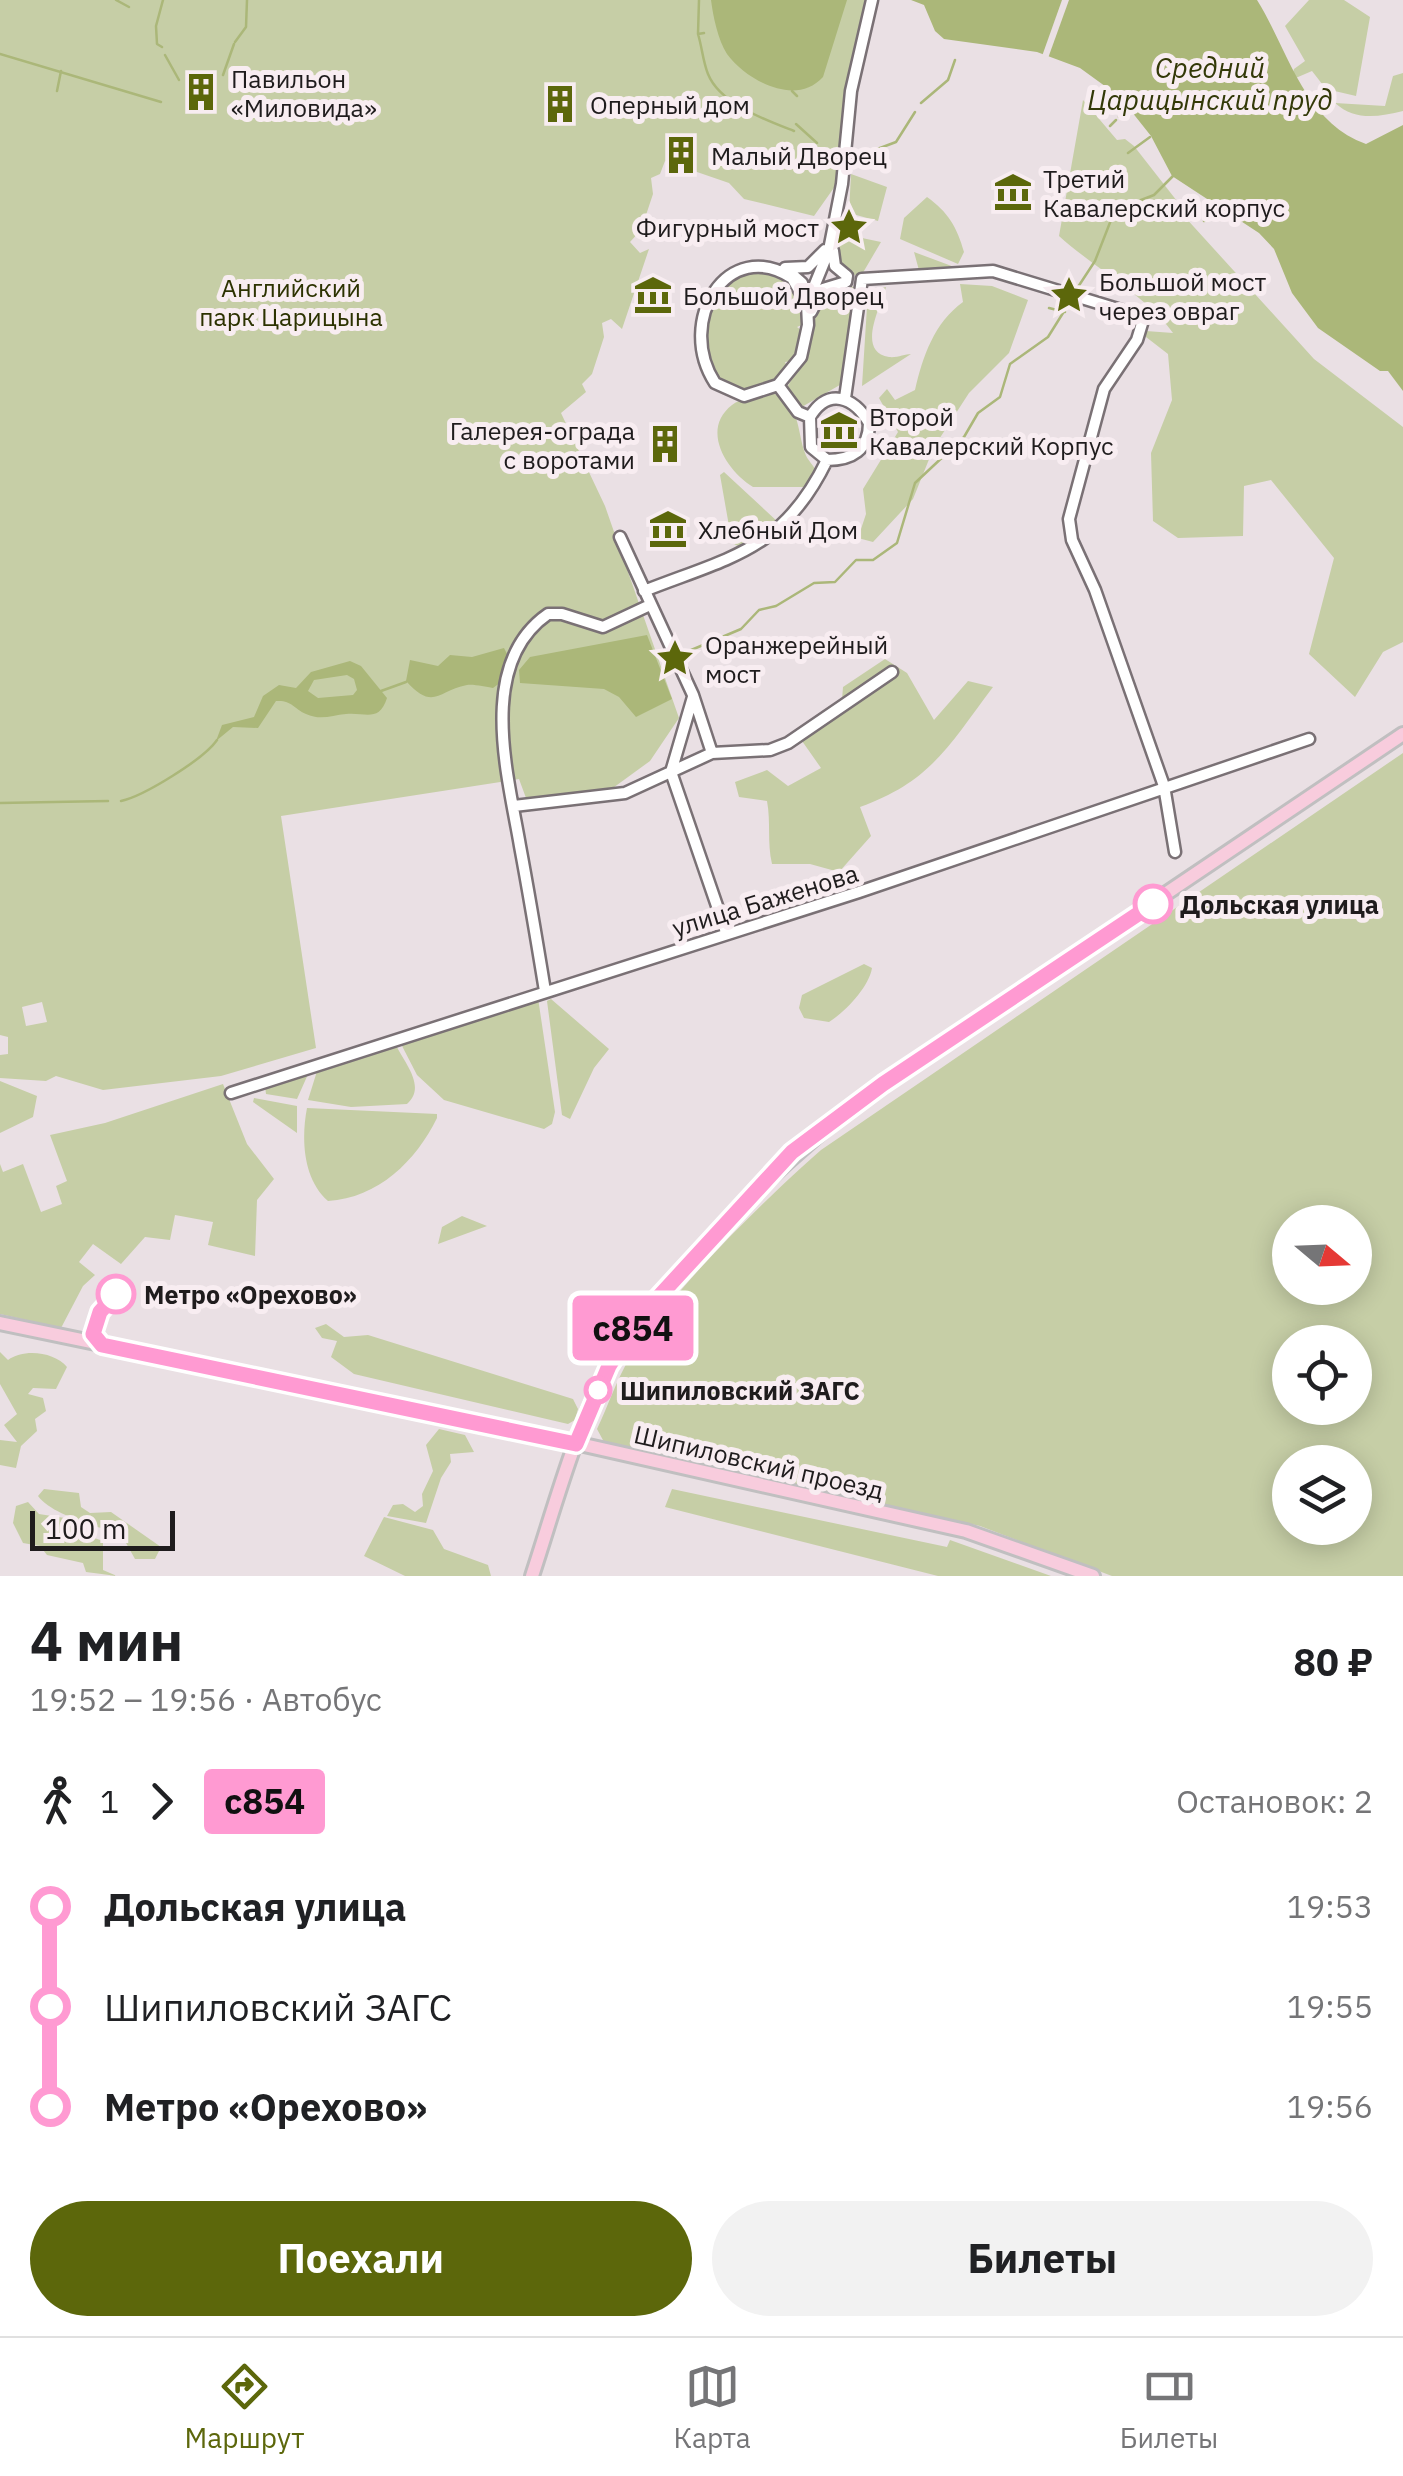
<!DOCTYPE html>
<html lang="ru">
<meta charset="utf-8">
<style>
:root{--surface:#fff;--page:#f2f2f2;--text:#202124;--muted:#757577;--line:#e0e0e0;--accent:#5c670b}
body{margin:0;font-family:"IBM Plex Sans",sans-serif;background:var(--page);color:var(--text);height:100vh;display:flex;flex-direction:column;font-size:38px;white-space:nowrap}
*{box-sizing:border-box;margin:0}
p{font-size:32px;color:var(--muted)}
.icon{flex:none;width:55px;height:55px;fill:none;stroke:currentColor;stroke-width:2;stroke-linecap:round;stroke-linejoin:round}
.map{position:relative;height:1576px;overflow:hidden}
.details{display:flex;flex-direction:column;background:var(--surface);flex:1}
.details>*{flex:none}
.badge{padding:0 20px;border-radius:8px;font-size:35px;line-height:65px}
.needle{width:65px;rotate:109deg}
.controls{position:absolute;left:1272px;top:1205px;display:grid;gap:20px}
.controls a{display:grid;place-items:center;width:100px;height:100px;border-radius:50%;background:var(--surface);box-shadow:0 5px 25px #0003;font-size:50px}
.scale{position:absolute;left:30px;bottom:25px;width:145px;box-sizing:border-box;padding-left:10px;border:5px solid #1f1c1d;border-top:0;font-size:28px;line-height:35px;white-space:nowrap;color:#1f1c1d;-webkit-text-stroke:8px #f8edf1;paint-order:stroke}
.map>.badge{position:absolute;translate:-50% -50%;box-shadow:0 0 0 5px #fff}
.legs{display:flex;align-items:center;gap:15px;height:110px;padding:0 30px;font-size:32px}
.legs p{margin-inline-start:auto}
.overview{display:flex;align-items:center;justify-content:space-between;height:170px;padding:0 30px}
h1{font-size:55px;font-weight:700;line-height:75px}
.primary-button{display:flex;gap:20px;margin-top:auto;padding:20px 30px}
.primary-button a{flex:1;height:115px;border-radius:60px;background:var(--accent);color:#fff;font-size:40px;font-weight:700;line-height:115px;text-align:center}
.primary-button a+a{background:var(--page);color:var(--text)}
ul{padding:0 30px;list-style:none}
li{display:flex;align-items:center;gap:35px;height:100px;font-size:38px}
li i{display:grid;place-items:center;width:15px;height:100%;margin:0 12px;background:currentColor}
li i::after{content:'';width:25px;height:25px;margin:-12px;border:8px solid;border-radius:50%;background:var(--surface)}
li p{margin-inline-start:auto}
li:first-child i{background:linear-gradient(#0000 50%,currentColor 0)}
li:last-child i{background:linear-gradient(currentColor 50%,#0000 0)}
.tabs{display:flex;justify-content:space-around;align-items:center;height:140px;border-top:2px solid var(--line);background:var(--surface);font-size:28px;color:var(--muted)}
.tabs a{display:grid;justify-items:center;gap:5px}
.tabs .active{color:var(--accent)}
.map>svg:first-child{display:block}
</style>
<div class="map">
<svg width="1403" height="1576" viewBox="0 0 1403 1576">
<rect width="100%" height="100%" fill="#eae0e4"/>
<path fill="#c6cea6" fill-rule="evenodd" d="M0,0H872L838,182L814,216L744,199L729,183L665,161L660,174L651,178L653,194L641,230L630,242L640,253L649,249L622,329L611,319L602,323L604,337L592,374L582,384L586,392L561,413L605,506L679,718L650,761L606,793L526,798L519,779L281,816L316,1048L221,1076L103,1090L56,1076L46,1081L0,1078V1055L8,1054V1037L0,1035ZM42,1002L47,1022L26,1026L22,1007Z
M1309,0H1344L1370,17L1356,96L1326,89L1312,71L1291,80L1294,69L1305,61L1285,26Z
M1403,73V111C1378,117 1355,121 1335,103L1385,106L1393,76Z
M1083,100L1117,140L1125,139L1134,146L1184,210V216L1314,359L1403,427V642L1383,652L1355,697L1309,654L1334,558L1271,480L1244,486L1243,536L1178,538L1153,521L1151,453L1172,400L1168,354L1146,337V331L1173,333C1150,299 1092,266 1059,236Z
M851,174L887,187L878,221L849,213Z
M927,197C948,212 957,227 964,252L958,264L900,239L904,218Z
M839,229L843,234L881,242L861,276L840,272L833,251Z
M914,252L957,268L956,271L920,274Z
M760,271C791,278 799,293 804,324L797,327L804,332L794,361L785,362L789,370L752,393L736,390L712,372C699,333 709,275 760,271Z
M850,284L856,290L845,382L800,408L786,389L807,354L818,296Z
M960,284L992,286L1028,300L1009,353L969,393L934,447L913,499L873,542L858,538L866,514L863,489L898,432L879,398L887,389L895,400L915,390C923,356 934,323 963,302Z
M886,287C882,305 855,351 889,357C897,358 905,354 911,354L862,386L868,291Z
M771,393C800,399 797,432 805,453C807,460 814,465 817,473L807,487H753C727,471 700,430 732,405C742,397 759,399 771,393Z
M724,472L779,523L742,548L732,543L720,475Z
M885,659L907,673L934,720L968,681L993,687C949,745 932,781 860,807L871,836L839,872L810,864H772C767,842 771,823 767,801L739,797L735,782L767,770L788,786L821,768L795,731L842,700L843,687Z
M1403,753V1576H1112L980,1526L604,1442L597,1429C608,1406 616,1381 629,1359C671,1291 761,1203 821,1150ZM1290,1222H1355V1288H1290ZM1290,1342H1355V1408H1290ZM1290,1462H1355V1528H1290Z
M864,964L872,968C869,987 845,1012 829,1022L804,1018L799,1008L802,995Z
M538,998L555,1112L552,1124L544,1129L444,1100L417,1075L400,1042Z
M551,999L609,1049L594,1068L570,1119L562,1115L547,1001Z
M395,1043C404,1063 427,1086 407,1104L351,1107L308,1100L318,1068Z
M309,1072L297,1099L266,1094L265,1086Z
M0,1081L37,1096L33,1117L0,1133Z
M223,1084L247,1144L274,1179L257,1200L255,1256L208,1245L213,1222L175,1215L170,1240L145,1237L121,1264L93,1244L79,1262L95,1275L83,1286L61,1328L0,1314V1164L3,1172L23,1164L41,1212L62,1204L56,1186L67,1181L50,1135L105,1123Z
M254,1098L297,1106V1133L253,1102Z
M307,1108L437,1114V1118C416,1161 378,1198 328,1201C303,1179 301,1139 307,1108Z
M462,1216L487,1226L438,1244L442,1227Z
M326,1324L344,1337L368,1335L573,1399L578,1409L575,1420L568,1424L354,1374L331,1357L337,1341L322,1338L315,1328Z
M0,1352L8,1360C24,1348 55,1352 67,1367L56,1389L33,1388L28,1394L43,1398L46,1411L35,1419L37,1431L21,1446L16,1468L0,1465V1440L17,1442L4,1425L17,1414L0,1384Z
M439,1429L465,1435L474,1452L450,1454L451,1462L441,1478L426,1523L387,1516L393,1505L403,1504L415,1512L423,1506L422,1494L433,1471L426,1445Z
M44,1489L79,1493L81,1507L90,1513L111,1512L161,1547L155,1559H135L121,1534C98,1527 52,1515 38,1496Z
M672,1489L947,1547L950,1540L1051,1576H938L665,1507Z
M28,1502L39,1514L71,1519L83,1534L103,1541V1570L117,1576L86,1572L83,1563L47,1555L40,1546L23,1543L13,1523L16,1506Z
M384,1517L433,1530L444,1549L488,1565L491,1576H405L364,1556Z"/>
<path fill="#abb779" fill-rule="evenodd" d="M711,0H847L823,77C796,107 747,81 727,54C718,40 713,16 711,0Z
M911,0H1257C1289,51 1303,121 1366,144L1403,125V391L1388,371H1380L1318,328L1292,293L1274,249L1259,233L1172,176L1151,136L1120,97L1080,68L1037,52L944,39L935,31L924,5Z
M647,635L672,699L636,717L619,697L604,689L520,683L519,670L530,657Z
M504,648L508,656L501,682L493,688C486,687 474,684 467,685C438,690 434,712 406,681L410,660L438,666L450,655L472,657Z
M350,661L361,666L387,698C379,723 365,712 346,714C332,715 321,721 306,714C293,708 292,700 276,701L258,728L233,727L216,741L222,725L254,717L263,696L279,685L296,688L311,672ZM347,675L354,679L357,690L353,695L318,698L308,691L314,680Z"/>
<path fill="#eae0e4" d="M1062,0H1069L1047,61L1041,59Z"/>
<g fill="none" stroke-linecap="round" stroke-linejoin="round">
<path stroke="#abb779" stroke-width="2.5" d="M116,0L129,7
M699,0L698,34L704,33
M698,34C702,47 703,62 708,74C720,104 766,120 794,131
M235,42L246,27L247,0
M162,47L157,44L156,26L163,0
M0,54L161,102
M165,55L179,80
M223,75L234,44
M57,91L61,71
M792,91L797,96
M921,103L948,80L955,60
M1119,117L1129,108
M796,124L817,143
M1110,126L1116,120
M872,151L896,142L915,112
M1128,153L1150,137
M1204,221L1205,220
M1076,290L1095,261L1111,220L1123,207L1154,195L1173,176
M1049,308L1065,312
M677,656L741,629L759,610L776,606L814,583L835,582L856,560H873L897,543L915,483L964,437L978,413L1000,397L1010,364L1048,337L1073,297
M381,691L406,682
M121,801C144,796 204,759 217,740
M0,803L108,801"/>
<g stroke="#7a7175" stroke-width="15">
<path id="minor" d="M825,250L833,251L835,266L847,276L846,282L823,289L811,312L802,283L785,268L808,267Z
M778,385L744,396L715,383C675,321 728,236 792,278L807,304
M845,398L862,279L993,271L1144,317L1137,340L1104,389L1069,519L1072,540L1095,590L1164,786L1175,852
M810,417C828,387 854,397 869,423C869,450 852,460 827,460
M620,537L693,695L712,753
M644,591C730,557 783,551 827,460L811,447L810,417L798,412L778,385L801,357L808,325L807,304L829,250L842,184L851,91L872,0
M693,697L671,772L726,932
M514,806L625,793L712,753L770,750L788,743L892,672
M545,991C537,942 529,894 520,846C508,775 476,664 548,614H562L603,627L650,605
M231,1093L859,892L1309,739"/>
</g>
<g stroke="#c0bfc0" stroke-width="18">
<path id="major" d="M0,1323L553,1438L966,1531L1093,1576
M532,1576C555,1506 574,1433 608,1368C629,1329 658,1297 687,1265C747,1196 809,1138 883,1084L1403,734"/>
</g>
<use href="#minor" stroke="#fff" stroke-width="10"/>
<use href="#major" stroke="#f8ccdd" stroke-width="12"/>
</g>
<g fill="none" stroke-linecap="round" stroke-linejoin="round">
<g stroke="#fff" stroke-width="22">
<path id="line-1" d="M116,1294L100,1312L93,1334L102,1345L576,1444L609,1366L641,1316L792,1152L883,1084L1153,904"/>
</g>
<use href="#line-1" stroke="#ff9ad2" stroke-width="15"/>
</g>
<defs>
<g id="building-bare" transform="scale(3)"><path d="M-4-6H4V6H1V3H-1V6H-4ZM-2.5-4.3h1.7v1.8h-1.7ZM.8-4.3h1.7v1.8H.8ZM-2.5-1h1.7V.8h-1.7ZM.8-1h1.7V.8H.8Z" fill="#5c670b" stroke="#f8edf1" stroke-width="2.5" paint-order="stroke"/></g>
<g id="museum-bare" transform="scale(3)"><path d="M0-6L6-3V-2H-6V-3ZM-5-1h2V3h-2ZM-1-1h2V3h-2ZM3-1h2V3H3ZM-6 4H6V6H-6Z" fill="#5c670b" stroke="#f8edf1" stroke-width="2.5" paint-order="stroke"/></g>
<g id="sight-bare" transform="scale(3)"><path d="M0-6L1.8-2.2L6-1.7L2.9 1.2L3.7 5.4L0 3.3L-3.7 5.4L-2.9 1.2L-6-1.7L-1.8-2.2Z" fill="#5c670b" stroke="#f8edf1" stroke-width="2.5" paint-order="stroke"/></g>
</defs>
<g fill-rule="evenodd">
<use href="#building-bare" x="201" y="92"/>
<use href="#building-bare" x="560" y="104"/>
<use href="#building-bare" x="681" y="155"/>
<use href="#museum-bare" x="1013" y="192"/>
<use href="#sight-bare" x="849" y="227"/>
<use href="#museum-bare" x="653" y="295"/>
<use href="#sight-bare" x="1069" y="295"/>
<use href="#museum-bare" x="839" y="430"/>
<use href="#building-bare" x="665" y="444"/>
<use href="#museum-bare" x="668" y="529"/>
<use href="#sight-bare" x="675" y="658"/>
</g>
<g fill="#fff" stroke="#ff9ad2" stroke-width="5">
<circle cx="1153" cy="904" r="18"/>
<circle cx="116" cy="1294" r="18"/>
<circle cx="598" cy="1390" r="12"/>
</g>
<g text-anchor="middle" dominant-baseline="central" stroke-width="10" stroke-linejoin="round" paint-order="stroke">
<g font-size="25" fill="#1f1c1d" stroke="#f8edf1" text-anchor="start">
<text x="231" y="78">Павильон<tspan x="231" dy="29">«Миловида»</tspan></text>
<text x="590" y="104">Оперный дом</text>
<text x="711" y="155">Малый Дворец</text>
<text x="1043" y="178">Третий<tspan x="1043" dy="29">Кавалерский корпус</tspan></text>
<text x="819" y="227" text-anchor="end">Фигурный мост</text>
<text x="1099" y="281">Большой мост<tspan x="1099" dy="29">через овраг</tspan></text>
<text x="683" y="295">Большой Дворец</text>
<text x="869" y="416">Второй<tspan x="869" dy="29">Кавалерский Корпус</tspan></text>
<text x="635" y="430" text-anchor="end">Галерея-ограда<tspan x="635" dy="29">с воротами</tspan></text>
<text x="698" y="529">Хлебный Дом</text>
<text x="705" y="644">Оранжерейный<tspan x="705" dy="29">мост</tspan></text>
</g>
<g font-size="25" fill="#2c3201" stroke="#f8edf1">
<text x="291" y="287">Английский<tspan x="291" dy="29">парк Царицына</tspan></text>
</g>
<g font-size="25" fill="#1f1c1d" stroke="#f8edf1">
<text transform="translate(765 900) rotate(-17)">улица Баженова</text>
<text transform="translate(759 1462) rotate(13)">Шипиловский проезд</text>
</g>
<g font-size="25" font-weight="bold" fill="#1f1c1d" stroke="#f8edf1" text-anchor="start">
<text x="1180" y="904">Дольская улица</text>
<text x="144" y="1294">Метро «Орехово»</text>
<text x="620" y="1390">Шипиловский ЗАГС</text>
</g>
<g font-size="28" font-style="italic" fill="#333908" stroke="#f8edf1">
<text x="1210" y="67">Средний<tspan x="1210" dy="32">Царицынский пруд</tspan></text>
</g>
</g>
</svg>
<div class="controls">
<a><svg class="needle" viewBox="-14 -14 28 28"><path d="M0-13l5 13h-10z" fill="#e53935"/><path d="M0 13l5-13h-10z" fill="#757577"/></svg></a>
<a><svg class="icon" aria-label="locate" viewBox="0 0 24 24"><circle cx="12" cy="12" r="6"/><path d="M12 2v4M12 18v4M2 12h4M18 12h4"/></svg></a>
<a><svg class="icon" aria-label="layers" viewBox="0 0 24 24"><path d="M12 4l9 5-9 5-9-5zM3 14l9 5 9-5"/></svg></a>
</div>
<div class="scale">100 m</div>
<b class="badge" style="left:633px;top:1328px;background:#ff9ad2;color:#111">с854</b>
</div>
<section class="details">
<div class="overview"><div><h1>4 мин</h1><p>19:52 – 19:56 · Автобус</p></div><b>80 ₽</b></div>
<div class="legs"><svg class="icon" aria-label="walk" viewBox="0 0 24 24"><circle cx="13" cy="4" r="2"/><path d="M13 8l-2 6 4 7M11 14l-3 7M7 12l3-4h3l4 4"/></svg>1<svg class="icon" aria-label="forward" viewBox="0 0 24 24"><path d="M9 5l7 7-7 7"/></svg><b class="badge" style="background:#ff9ad2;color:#111">с854</b><p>Остановок: 2</p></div>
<ul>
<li><i style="color:#ff9ad2"></i><b>Дольская улица</b><p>19:53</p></li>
<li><i style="color:#ff9ad2"></i><span>Шипиловский ЗАГС</span><p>19:55</p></li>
<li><i style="color:#ff9ad2"></i><b>Метро «Орехово»</b><p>19:56</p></li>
</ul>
<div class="primary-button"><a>Поехали</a><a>Билеты</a></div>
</section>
<nav class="tabs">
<a class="active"><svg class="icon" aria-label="directions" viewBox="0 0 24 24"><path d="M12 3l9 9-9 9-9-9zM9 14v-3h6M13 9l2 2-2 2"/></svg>Маршрут</a>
<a><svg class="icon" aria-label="map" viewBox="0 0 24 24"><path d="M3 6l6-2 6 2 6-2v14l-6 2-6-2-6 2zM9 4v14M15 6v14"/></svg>Карта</a>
<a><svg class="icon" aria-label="tickets" viewBox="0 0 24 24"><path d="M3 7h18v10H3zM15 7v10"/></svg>Билеты</a>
</nav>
